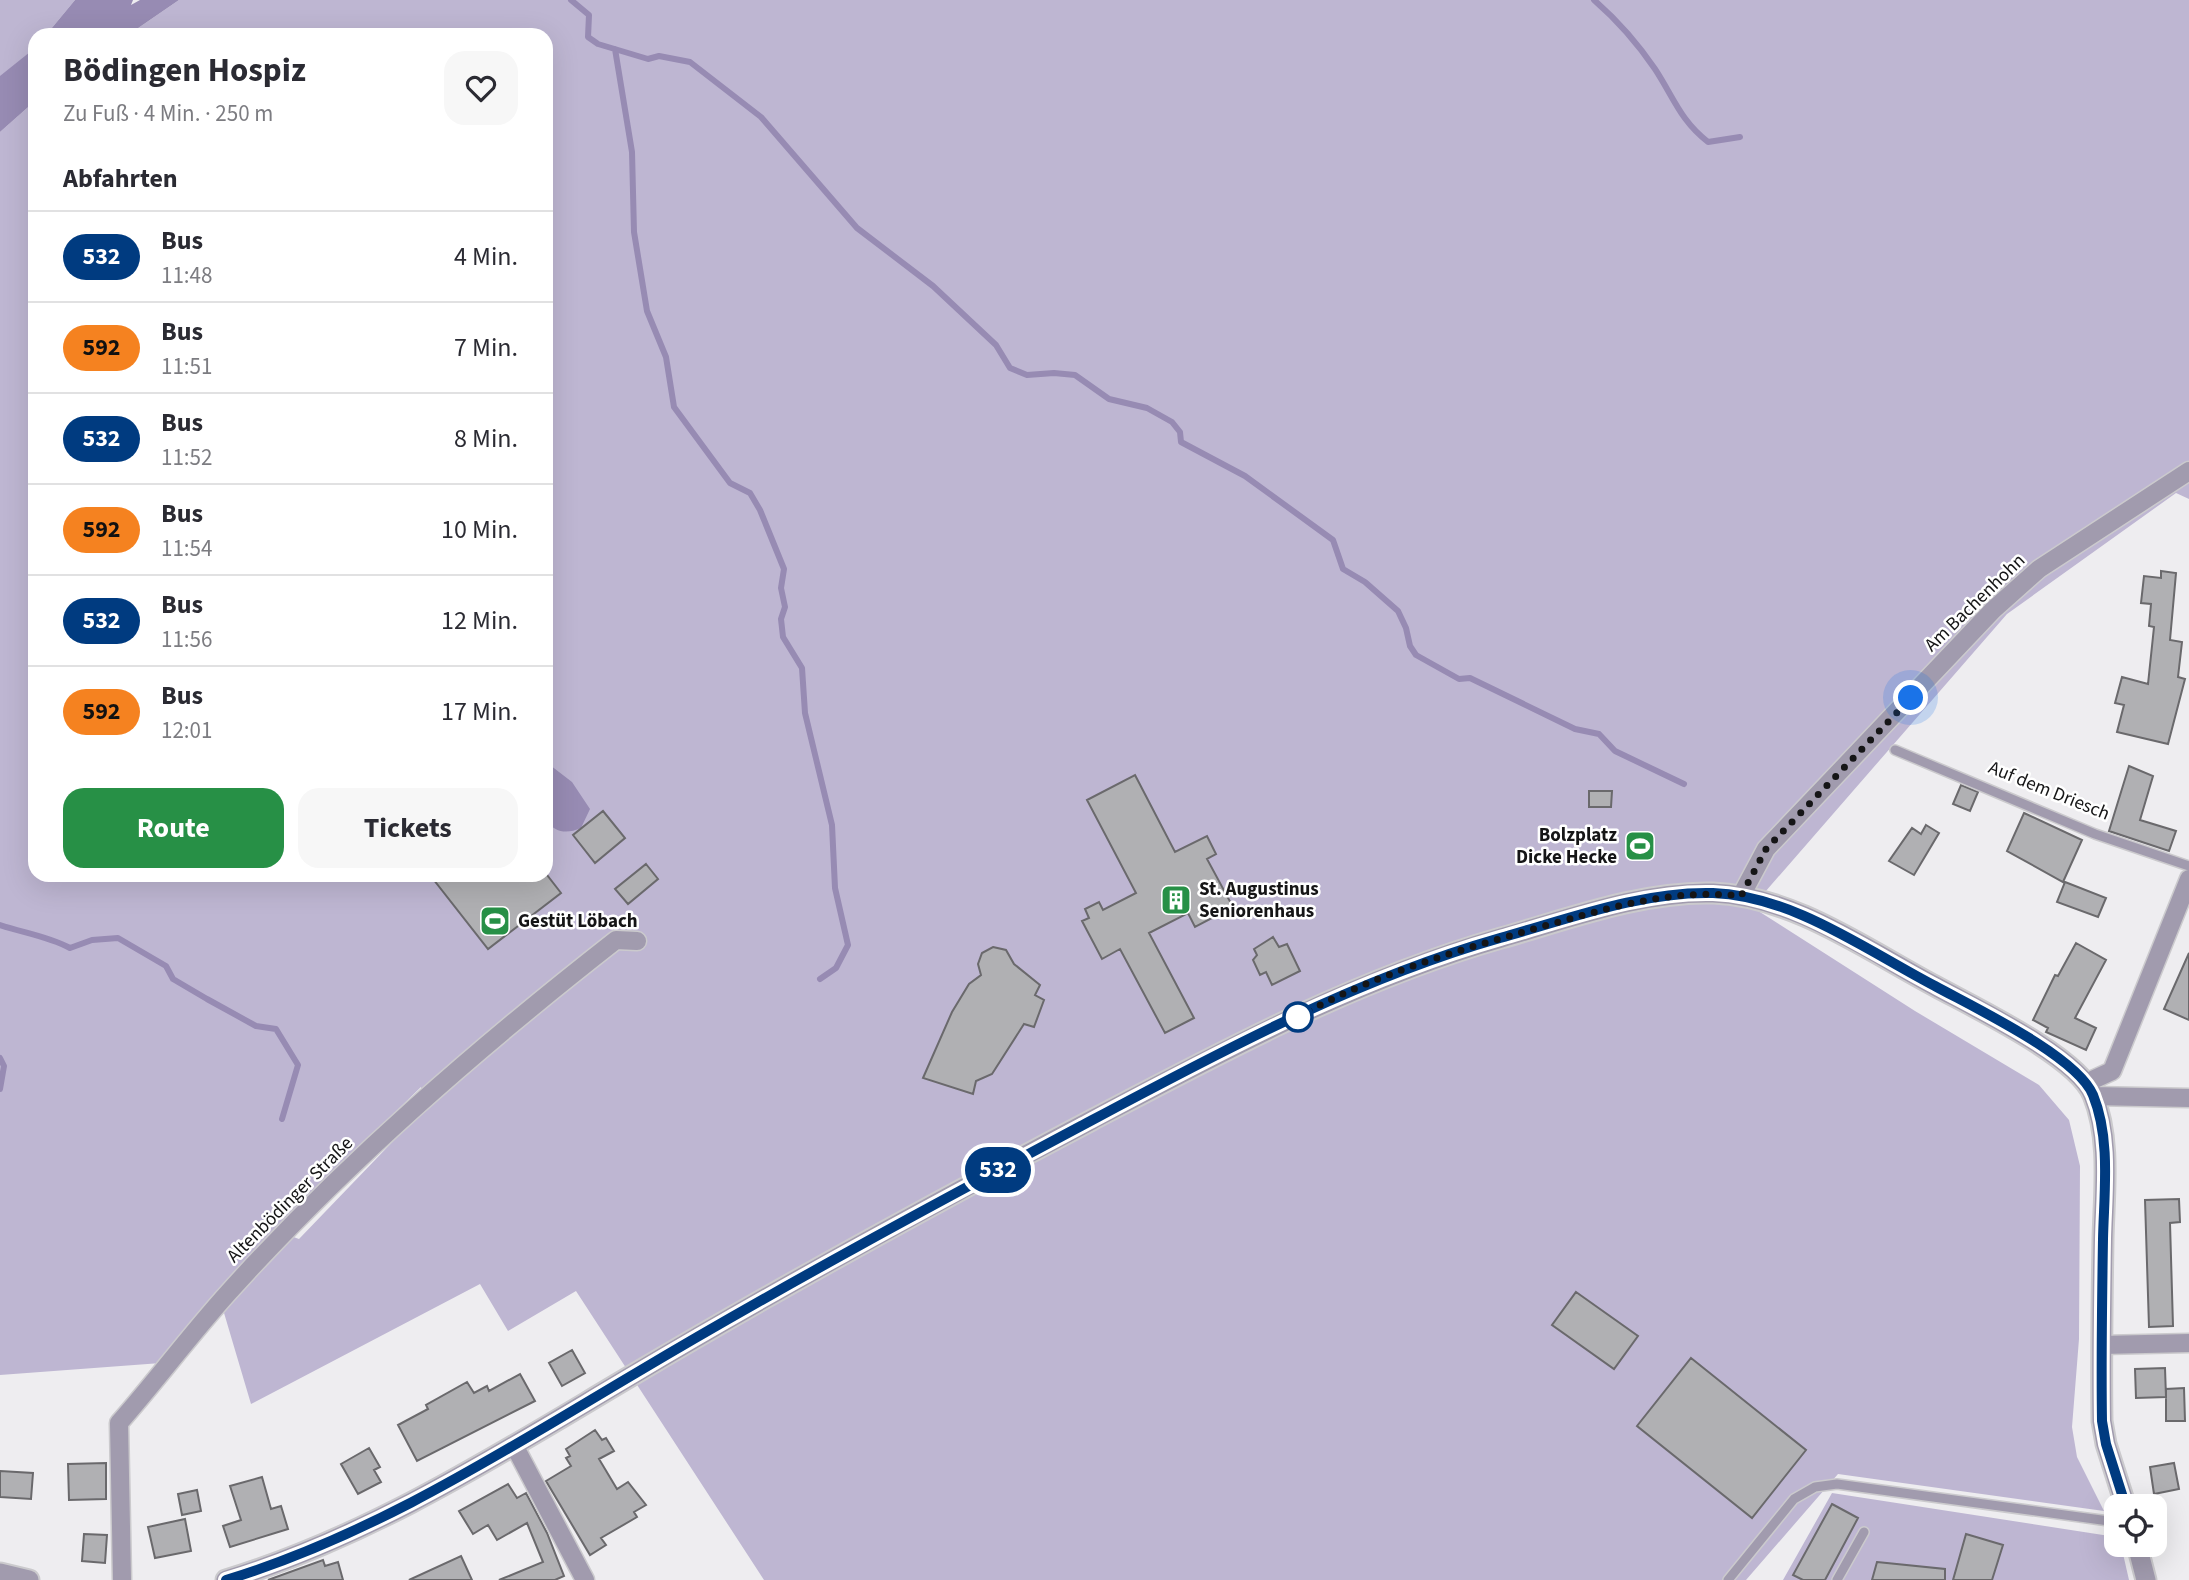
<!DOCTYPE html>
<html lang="de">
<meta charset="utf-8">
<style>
:root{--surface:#fff;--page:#f7f7f7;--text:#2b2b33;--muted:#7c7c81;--line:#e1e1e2;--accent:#279046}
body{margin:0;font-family:"Source Sans 3",sans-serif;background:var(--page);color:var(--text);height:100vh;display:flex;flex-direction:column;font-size:26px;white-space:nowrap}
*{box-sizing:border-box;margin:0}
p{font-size:23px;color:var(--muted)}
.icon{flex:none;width:38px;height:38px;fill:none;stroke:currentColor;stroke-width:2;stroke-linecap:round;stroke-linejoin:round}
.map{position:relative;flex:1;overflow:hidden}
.details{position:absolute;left:28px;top:28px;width:525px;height:854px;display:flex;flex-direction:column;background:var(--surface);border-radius:21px;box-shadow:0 7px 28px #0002}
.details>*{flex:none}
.badge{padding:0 14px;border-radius:23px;font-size:24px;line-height:46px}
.buttons{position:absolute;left:2104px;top:1494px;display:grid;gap:14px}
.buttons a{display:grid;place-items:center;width:63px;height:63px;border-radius:14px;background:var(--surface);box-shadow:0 7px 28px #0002;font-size:35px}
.you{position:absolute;width:35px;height:35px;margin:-18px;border:5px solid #fff;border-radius:50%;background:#1a73e8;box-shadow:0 0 0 10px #1a73e833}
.map>.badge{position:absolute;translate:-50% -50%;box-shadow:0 0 0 4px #fff}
h2{padding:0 35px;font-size:26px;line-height:63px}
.round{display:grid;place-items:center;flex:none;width:74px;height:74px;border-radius:21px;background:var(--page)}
.summary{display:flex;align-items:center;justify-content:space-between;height:119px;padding:0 35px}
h1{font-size:33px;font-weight:700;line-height:52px}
.button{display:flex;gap:14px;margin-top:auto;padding:14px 35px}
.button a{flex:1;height:80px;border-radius:21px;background:var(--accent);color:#fff;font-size:28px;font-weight:700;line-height:80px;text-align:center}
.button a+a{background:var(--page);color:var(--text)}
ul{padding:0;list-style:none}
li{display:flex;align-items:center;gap:21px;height:91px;padding:0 35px;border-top:2px solid var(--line)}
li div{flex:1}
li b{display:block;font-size:26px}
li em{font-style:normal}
li .badge{min-width:77px;font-weight:700;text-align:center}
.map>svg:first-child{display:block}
</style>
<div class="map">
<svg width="2189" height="1580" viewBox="0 0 2189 1580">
<rect width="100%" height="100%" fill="#eeedf0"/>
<path fill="#beb6d2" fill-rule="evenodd" d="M0,0H75L46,35H35C35,56 16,65 0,78Z
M179,0H2189V499L2176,493L2007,614L1752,907L1915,1011L2039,1085L2069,1120L2080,1166L2079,1339L2072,1427L2077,1457L2104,1511L1838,1474L1746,1580H764L576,1291L508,1331L480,1284L251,1404L219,1296L161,1363L0,1375V132L35,101V875H546V35H128ZM421,1087L426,1107L299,1239L274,1230Z
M1832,1493L2116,1537V1545H2121L2129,1580H1783Z"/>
<path fill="#978bb3" d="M75,0H133L131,5L140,0H179L128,35H46Z
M35,48V101L0,132V76Z
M546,762L572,782L590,809L581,828C567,834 556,833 546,821Z"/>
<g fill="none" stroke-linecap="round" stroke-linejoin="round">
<path stroke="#978bb3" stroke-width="6" d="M571,0L589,15L588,37L598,44L648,59L659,56L690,62L761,117L857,228L933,286L996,345L1010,368L1027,375L1054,373L1075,375L1109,399L1147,408L1172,422L1180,432L1181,442L1245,476L1333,540L1343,569L1365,582L1398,611L1406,628L1410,646L1416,655L1459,679L1470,678L1575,729L1599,734L1615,751L1684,784
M1594,0C1617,20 1638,44 1655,69C1674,98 1680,120 1708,142L1740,137
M615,49L632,152L634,232L647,311L666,357L674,407L730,483L750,493L760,510L784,569L781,588L785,607L781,619L783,637L802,668L805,713L832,825L835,888L848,945L836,968L820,979
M0,925C24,933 48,936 70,948L92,940L118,938L166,966L173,979L207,999L256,1026L276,1029L298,1065L282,1119
M0,1058L4,1066L0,1089"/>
</g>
<path fill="#b0b0b3" stroke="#6a696c" stroke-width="2" d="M2161,571L2176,573L2170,640L2182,642L2178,677L2185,679L2168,744L2117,732L2124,705L2115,703L2122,677L2148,684L2154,627L2149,626L2151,604L2141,603L2144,576L2161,578Z
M2129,766L2153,776L2140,820L2176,831L2169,851L2109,831Z
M1135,775L1175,852L1207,836L1216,854L1207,859L1233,907L1195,927L1188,913L1149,933L1194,1018L1165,1033L1120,949L1102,959L1082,921L1089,918L1085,909L1099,902L1103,910L1136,893L1087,800Z
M1961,785L1978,792L1970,811L1953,804Z
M1589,791H1612L1611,807H1589Z
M603,811L625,838L595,863L573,835Z
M2024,813L2082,840L2063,882L2007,851Z
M1926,825L1939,833L1914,875L1889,861L1912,828L1921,834Z
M646,864L658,879L628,904L615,889Z
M430,875H547L561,893L488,949Z
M2065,882L2106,898L2098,917L2057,902Z
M1273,937L1279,947L1287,944L1300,971L1272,985L1266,972L1260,975L1253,960L1257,955L1254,949Z
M2076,943L2106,960L2075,1018L2096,1028L2086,1050L2046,1032L2048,1028L2033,1020L2055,975L2058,976Z
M993,947L1006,950L1014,964L1040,985L1035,995L1044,1000L1034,1027L1024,1024L992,1074L976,1081L973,1094L923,1078L952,1012L969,984L981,975L978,964L982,953Z
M2189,953V1020L2164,1009Z
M2179,1199L2180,1222L2170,1223L2173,1326L2149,1327L2145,1200Z
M1576,1292L1638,1336L1614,1369L1552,1325Z
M572,1350L585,1373L562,1386L549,1363Z
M1691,1358L1806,1450L1752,1518L1637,1426Z
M2165,1368L2166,1397L2136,1398L2135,1369Z
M520,1374L535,1401L417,1461L398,1425L428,1409L426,1405L467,1382L474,1393L487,1386L489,1391Z
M2184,1388L2185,1421H2166V1389Z
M595,1430L602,1440L606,1438L614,1451L599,1459L617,1489L628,1482L646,1505L634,1512L637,1517L601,1538L606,1545L590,1555L546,1481L571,1466L566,1458L570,1456L566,1449Z
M369,1448L380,1467L374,1470L381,1482L358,1494L341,1464Z
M106,1463V1499L69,1500L68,1464Z
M2174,1463L2179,1489L2154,1494L2150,1467Z
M0,1471L33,1473L31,1499L0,1497Z
M262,1477L271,1509L281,1506L288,1529L230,1547L223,1526L241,1520L230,1486Z
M508,1484L517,1498L526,1493L547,1533L564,1576L555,1580H499L543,1562L527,1523L497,1540L488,1525L473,1534L459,1511Z
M197,1490L201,1511L182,1515L178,1494Z
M1832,1504L1858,1518L1825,1580H1803L1793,1575Z
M185,1519L191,1551L155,1558L148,1527Z
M84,1534L107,1535L105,1563L82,1561Z
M1966,1534L2003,1545L1992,1580H1953Z
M461,1556L472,1580H409Z
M323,1560L325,1566L338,1562L343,1580H268Z
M1877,1562L1945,1569V1580H1872Z"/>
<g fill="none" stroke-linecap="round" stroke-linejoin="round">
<g stroke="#cbcacd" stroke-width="12">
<path id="service" d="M1895,750L2095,834L2189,866
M1728,1580L1794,1499L1815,1487L1837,1484L2116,1522
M1837,1580L1864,1532"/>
</g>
<g stroke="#cbcacd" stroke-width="21">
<path id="minor" d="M1741,896L1766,849L1993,610L2039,569L2189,471
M2086,1083L2112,1071L2189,879
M2093,1096L2189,1098
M2102,1345L2189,1343
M515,1447L585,1580
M122,1580L119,1423C156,1381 190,1335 228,1293C345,1163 478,1048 616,940L637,941"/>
</g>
<g stroke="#cbcacd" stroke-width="23">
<path id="tertiary" d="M2137,1545L2146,1580
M0,1573L29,1580
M226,1580C374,1535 504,1451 636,1373C786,1284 938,1201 1092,1120C1223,1051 1357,979 1501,938C1568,919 1642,891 1713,893C1793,896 1867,950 1935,986C1973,1007 2077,1056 2093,1095C2111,1139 2104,1193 2103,1239C2102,1300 2101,1360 2102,1421L2106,1444L2126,1507"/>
</g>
<use href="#service" stroke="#a19bae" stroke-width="9"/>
<use href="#minor" stroke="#a19bae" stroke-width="18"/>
<use href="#tertiary" stroke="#a19bae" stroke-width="19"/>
</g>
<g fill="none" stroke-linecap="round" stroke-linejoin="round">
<g stroke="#fff" stroke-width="16">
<path id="line" d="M226,1580C374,1535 504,1451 636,1373C782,1286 931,1206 1081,1126C1216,1054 1353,980 1500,938C1568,919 1642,891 1713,893C1793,896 1866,950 1935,986C1973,1007 2077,1056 2093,1095C2111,1139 2104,1193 2103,1239C2102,1300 2101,1360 2102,1421L2106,1444L2126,1507"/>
</g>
<use href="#line" stroke="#003b80" stroke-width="10"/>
<path stroke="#151516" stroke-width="7" stroke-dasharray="0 12.6" d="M1298,1017C1372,975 1456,951 1537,928C1605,909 1671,888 1741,896L1766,849L1911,698"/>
</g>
<defs>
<g id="stadium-square" transform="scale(1.575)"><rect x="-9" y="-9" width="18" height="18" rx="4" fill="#279046" stroke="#fff"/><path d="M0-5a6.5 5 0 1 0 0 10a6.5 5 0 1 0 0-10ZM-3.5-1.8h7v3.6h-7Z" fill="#fff"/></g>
<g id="building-square" transform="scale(1.575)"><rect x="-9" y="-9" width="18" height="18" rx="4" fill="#279046" stroke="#fff"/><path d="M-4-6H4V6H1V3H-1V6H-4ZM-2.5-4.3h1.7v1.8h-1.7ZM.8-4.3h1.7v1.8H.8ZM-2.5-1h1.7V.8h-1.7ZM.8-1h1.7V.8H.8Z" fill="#fff"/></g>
</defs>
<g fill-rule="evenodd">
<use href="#stadium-square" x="1640" y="846"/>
<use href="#building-square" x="1176" y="900"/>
<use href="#stadium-square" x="495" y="921"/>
</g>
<circle fill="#fff" stroke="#003b80" stroke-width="3.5" cx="1298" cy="1017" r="14"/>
<g text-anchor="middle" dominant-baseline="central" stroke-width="5" stroke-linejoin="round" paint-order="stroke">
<g font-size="19" fill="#151516" stroke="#fff">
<text transform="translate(1975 603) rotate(-44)">Am Bachenhohn</text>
<text transform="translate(2049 791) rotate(22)">Auf dem Driesch</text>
<text transform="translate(290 1200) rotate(-45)">Altenbödinger Straße</text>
</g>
<g font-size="19" font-weight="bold" fill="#151516" stroke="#fff" text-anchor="start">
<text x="1617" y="835" text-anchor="end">Bolzplatz<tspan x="1617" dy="22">Dicke Hecke</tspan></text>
<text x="1199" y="889">St. Augustinus<tspan x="1199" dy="22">Seniorenhaus</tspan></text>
<text x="518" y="921">Gestüt Löbach</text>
</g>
</g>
</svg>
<div class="buttons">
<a><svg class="icon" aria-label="locate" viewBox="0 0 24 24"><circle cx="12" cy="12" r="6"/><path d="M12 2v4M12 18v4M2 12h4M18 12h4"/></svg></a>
</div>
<div class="you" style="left:1911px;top:698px"></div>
<b class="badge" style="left:998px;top:1170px;background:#003b80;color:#fff">532</b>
<section class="details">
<div class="summary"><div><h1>Bödingen Hospiz</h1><p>Zu Fuß · 4 Min. · 250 m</p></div><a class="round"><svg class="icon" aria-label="heart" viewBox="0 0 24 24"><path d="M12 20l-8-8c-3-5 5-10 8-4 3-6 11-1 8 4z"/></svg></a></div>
<h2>Abfahrten</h2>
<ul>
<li><span class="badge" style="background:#003b80;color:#fff">532</span><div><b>Bus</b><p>11:48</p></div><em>4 Min.</em></li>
<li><span class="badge" style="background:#f58220;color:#111">592</span><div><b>Bus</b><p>11:51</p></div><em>7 Min.</em></li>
<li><span class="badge" style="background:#003b80;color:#fff">532</span><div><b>Bus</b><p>11:52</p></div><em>8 Min.</em></li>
<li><span class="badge" style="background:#f58220;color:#111">592</span><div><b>Bus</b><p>11:54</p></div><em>10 Min.</em></li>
<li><span class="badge" style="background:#003b80;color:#fff">532</span><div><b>Bus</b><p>11:56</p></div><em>12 Min.</em></li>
<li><span class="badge" style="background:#f58220;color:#111">592</span><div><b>Bus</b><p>12:01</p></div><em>17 Min.</em></li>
</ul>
<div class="button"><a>Route</a><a>Tickets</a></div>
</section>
</div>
